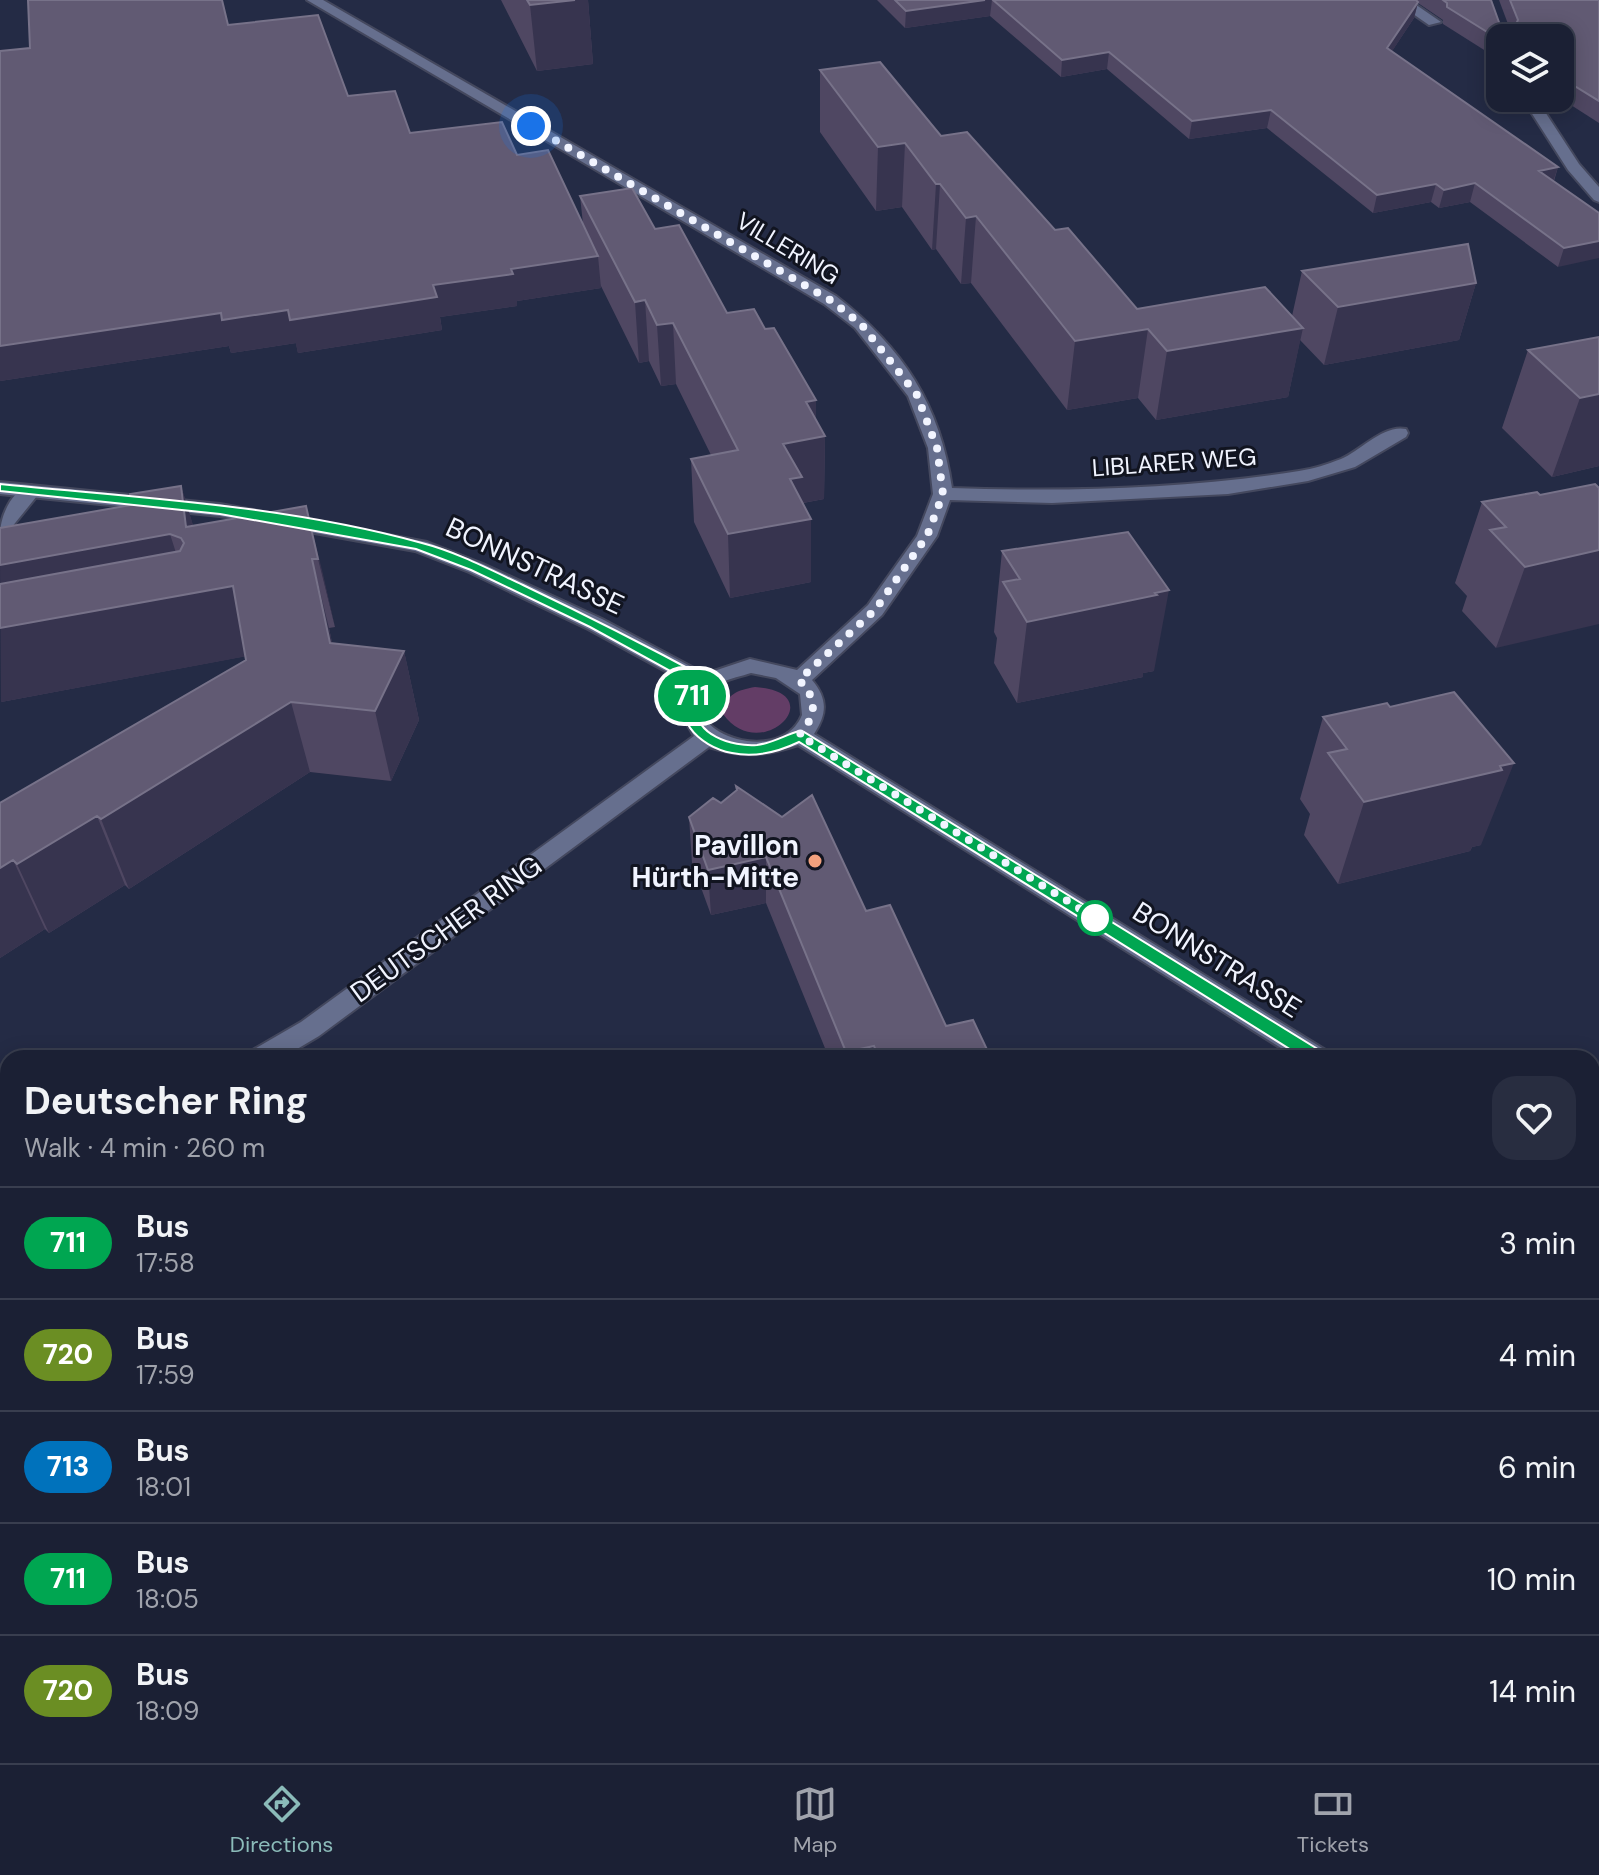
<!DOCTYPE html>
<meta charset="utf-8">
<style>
:root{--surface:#1b2034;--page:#282d40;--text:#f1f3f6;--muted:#a0a3ac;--line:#393e4f;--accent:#8bbbb9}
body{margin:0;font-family:"DM Sans",sans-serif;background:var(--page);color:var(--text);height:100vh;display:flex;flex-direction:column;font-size:30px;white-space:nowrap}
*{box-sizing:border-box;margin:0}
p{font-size:26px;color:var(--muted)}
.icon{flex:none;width:44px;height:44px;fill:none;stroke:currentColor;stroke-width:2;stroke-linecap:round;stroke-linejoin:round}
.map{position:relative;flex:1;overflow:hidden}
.details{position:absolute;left:0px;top:1050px;width:1600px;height:714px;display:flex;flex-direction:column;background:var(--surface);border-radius:24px 24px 0 0;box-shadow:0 4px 20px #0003,0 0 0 2px var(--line)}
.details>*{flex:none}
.badge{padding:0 16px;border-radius:26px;font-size:28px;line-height:52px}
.controls{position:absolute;left:1486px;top:24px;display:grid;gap:16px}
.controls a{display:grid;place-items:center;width:88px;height:88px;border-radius:16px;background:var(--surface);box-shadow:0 4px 20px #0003,0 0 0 2px var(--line);font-size:40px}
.you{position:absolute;width:40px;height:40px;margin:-20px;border:6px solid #fff;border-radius:50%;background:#1a73e8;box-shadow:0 0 0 12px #1a73e833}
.map>.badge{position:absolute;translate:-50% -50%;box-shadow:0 0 0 4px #fff}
.round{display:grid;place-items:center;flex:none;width:84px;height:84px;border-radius:24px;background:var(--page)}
.headline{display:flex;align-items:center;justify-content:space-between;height:136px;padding:0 24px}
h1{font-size:38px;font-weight:700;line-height:60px}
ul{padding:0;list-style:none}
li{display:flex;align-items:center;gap:24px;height:112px;padding:0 24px;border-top:2px solid var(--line)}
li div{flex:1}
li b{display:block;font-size:30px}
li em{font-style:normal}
li .badge{min-width:88px;font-weight:700;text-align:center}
.menu{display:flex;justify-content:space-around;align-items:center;height:112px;border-top:2px solid var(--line);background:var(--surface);font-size:22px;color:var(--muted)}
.menu a{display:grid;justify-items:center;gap:4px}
.menu .active{color:var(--accent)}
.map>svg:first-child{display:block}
</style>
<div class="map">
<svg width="1599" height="1763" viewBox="0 0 1599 1763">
<rect width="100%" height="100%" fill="#242b45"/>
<path fill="#633d66" d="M755,687C834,692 761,767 723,714C725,694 738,690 755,687Z
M1131,1756H1285L1279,1763H1125Z"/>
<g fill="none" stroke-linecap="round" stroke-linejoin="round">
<g stroke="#44485e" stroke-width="4">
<path id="service" d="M1393,0H1409L1441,22L1429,25Z
M31,485L41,491L7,533L0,535C0,517 11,490 31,485Z
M1528,1756H1569L1571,1763H1530Z"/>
</g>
<g stroke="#44485e" stroke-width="4">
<path id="minor" d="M307,0H323L836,296C903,348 940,404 952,488C1068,492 1184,489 1299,471C1313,469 1328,464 1341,459C1360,451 1384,424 1406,429L1408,433L1406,437L1355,467L1308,481L1228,494L1052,503L950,500L937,536L882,615L812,680C828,699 827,714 814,734L1327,1051L1331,1058H1297L798,745C765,756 743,758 709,747L319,1036L282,1058H247L251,1051L301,1022L694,736L679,710L684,693L691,685L588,629L469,572L415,551L220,516L0,494V482L220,504L427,542L483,564L602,619L705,674L750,659L797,670L868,605L917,536L933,494L928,448L908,396L855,328L824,304ZM751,673L776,678L800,694L802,715C777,775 654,720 721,683C730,678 742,676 751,673Z
M1522,98H1536L1579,164L1599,187V202L1594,200L1568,170Z
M8,1128V1150L0,1152V1130Z"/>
</g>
<g stroke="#44485e" stroke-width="4">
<path id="tertiary" d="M1599,1081V1109L1592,1111V1084Z
M1592,1129L1599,1131V1157L1592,1155Z
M1599,1234V1260L1592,1262V1236Z
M1011,1756H1049L1047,1763H1009Z"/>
</g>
<use href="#service" fill="#666f8e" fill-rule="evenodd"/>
<use href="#minor" fill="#666f8e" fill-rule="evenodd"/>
<use href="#tertiary" fill="#666f8e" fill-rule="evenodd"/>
</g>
<path fill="#4f4762" d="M501,0H588L593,64L537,71Z
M877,0H1491L1500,25L1508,24L1499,0H1599V123L1560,98V38H1500V60L1443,24V20L1418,3L1414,18L1392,51L1558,167L1554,181L1599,213L1558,267L1470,202L1439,208L1431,202L1373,213L1267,128L1189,139L1107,69L1061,77L990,16L905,28Z
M228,25L410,133L517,155L583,224L580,196L655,229L727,313L816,420L825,436L824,499L803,503L811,519V582L730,598L694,522L691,459L711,455L676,384L661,386L649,361L639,363L600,284L601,288L517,301V306L440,317L442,330L298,353L296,343L231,353L229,346L0,381V51Z
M820,70L941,136L1055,230L1137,309L1292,316L1302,271L1476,283L1459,340L1324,365L1300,340L1288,397L1156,420L1138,398L1067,410L971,283L961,284L936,249L932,250L902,207L876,211L820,132Z
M1599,337V466L1552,477L1502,428L1528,350Z
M1595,484L1496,648L1462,611L1467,596L1455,583L1482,502L1540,495Z
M181,486L193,526L306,506L335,627L329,628L332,643L404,651L419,720L391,781L310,772L129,889L125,885L49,933L45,929L0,958V803L246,660V656L1,702Z
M1002,551L1154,671L1143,673V677L1017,703L994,663L997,638L994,632Z
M1323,717L1481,845L1472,847L1470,851L1338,884L1304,835L1310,814L1300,799Z
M736,786L866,911L946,1026L991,1058H829L766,903L711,915L692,863L689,817L721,803L736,791Z
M8,1326V1523L0,1521V1328Z
M1599,1554V1593L1592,1588V1566Z
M1599,1603V1763H1581L1571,1756H1592V1614Z"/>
<path fill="#37344f" d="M573,0H588L593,64L537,71L530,5Z
M985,0H992L990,16L905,28L906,11Z
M1418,2L1414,18L1383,65L1387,48Z
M1109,52L1107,69L1061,77L1062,60Z
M1271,110L1267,128L1189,139L1192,121Z
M905,143L902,207L876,211L878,147Z
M1558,167L1552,185L1539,171Z
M1475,183L1470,202L1439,208L1444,190Z
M936,184H940L936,249L932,250Z
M1436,184L1431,202L1373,213L1377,195Z
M976,216L971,283L961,284L966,218Z
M1599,241V258L1558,267L1564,248Z
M598,256L601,288L517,301V306L440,317L442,330L298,353L290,320L433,285L511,269Z
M1476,283L1459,340L1324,365L1338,307Z
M645,300L649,361L639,363L635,302Z
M288,310L296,343L231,353L229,346L0,381V346L221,313Z
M673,323L676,384L661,386L657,325Z
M1303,328L1288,397L1156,420L1167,351Z
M1148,329L1138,398L1067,410L1075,341Z
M1599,394V466L1552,477L1580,398Z
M816,400V437L825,436L824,499L802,503L811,519V582L730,598L728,534L783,444L806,402Z
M181,486L202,554L233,586L253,655L1,702L0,565L170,534L189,594L186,527Z
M306,506L323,574L335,627L318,559Z
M1599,550V624L1496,648L1525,567Z
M312,559L329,628L347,712L330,643Z
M1169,590L1154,671L1143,673V677L1017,703L1027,622Z
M404,651L419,720L391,781L375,711Z
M291,702L310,772L129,889L101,819Z
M1514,763L1481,845L1472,847L1470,851L1338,884L1364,802Z
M97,816L125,885L49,933L17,864Z
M766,857V903L711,915L708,870Z
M13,860L45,929L0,958V868Z
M874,1046L873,1058H846V1052Z"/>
<path fill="#615a73" stroke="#777289" stroke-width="2" d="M28,0H222L228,25L318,15L348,96L395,91L410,133L502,122L517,155L548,150L598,256L511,269L513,274L433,285L437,297L290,320L288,310L222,320L221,313L0,346V51L30,48Z
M527,0H575L530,5Z
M895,0H985L906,11Z
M993,0H1416L1418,2L1387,48L1558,167L1539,171L1599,213V241L1564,248L1475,183L1444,190L1436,184L1377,195L1271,110L1192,121L1109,52L1062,60Z
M1443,0H1491L1500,25L1516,24L1518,20L1510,0H1599V101L1560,77V38H1500V40L1447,7V3Z
M880,62L941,136L967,132L1055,230L1068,228L1137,309L1265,287L1303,328L1167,351L1148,329L1075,341L976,216L966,218L940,184H936L905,143L878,147L820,70Z
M632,188L655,229L679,225L727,313L754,309L765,329L774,328L816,400L806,402L825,436L783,444L802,477L790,479L811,519L728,534L691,459L738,450L673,323L657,325L645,300L635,302L580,196Z
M1468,244L1476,283L1338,307L1302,271Z
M1599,337V394L1580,398L1528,350Z
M1595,484L1599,488V550L1525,567L1490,530L1506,527L1482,502L1537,492L1540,495Z
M181,486L186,527L306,506L318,559H312L330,643L404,651L375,711L291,702L101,819L97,816L17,864L13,860L0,868V803L246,660L233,586L0,628V584L180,551L184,543L181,538L170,534L0,565V528L131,505L130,494Z
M1128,532L1169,590L1155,593L1157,595L1027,622L1003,582L1020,579L1002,551Z
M1454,692L1514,763L1500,766L1502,770L1364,802L1328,753L1347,749L1323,717L1387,703L1390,707Z
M736,786L782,817L812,795L866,911L890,905L946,1026L973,1020L991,1058H879L874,1046L846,1052L766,857L708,870L689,817L713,798L721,803L737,790Z
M7,1326L8,1430L3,1439L8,1447V1487L0,1485V1328Z
M8,1430V1441L3,1439Z
M1599,1613V1732L1592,1727V1625Z"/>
<path fill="#00a651" stroke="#fff" stroke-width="2" d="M0,484C140,498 285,505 422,543C457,552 491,570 523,585C586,615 647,646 708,679L710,682C705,689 698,695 697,704C692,735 733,747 757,745C773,743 785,735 799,731L804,732L1324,1053L1326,1058L1318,1065L1312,1063L799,742C778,752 755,758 732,753C699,747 666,715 694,684L590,627L471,570L416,549L220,514L0,491Z"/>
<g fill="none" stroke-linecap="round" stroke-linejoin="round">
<path stroke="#f1f4ff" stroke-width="8" stroke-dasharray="0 14.4" d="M531,126L830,300L861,324L917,395L937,448L943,494L927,536L875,610L799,680C818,699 817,715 799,735L1095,918"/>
</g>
<circle fill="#f2a17e" stroke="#111420" stroke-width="3" cx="815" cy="861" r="8"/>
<circle fill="#fff" stroke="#00a651" stroke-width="4" cx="1095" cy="918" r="16"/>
<g text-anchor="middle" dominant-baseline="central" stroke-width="6" stroke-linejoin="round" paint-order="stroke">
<g font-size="24" fill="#f1f4ff" stroke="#111420">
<text transform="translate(788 248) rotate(31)">VILLERING</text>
<text transform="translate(1174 462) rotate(-4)">LIBLARER WEG</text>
</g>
<g font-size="28" fill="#f1f4ff" stroke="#111420">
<text transform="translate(535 566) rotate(25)">BONNSTRASSE</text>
<text transform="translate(446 929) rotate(-36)">DEUTSCHER RING</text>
<text transform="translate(1217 960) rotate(32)">BONNSTRASSE</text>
</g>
<g font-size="28" font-weight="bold" fill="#f1f4ff" stroke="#111420" text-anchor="end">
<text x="799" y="845">Pavillon<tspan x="799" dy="32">Hürth-Mitte</tspan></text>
</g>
</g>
</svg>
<div class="controls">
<a><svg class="icon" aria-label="layers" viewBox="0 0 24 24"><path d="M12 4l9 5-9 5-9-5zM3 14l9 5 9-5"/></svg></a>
</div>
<div class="you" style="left:531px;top:126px"></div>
<b class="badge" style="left:692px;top:696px;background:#00a651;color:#fff">711</b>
<section class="details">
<div class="headline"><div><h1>Deutscher Ring</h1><p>Walk · 4 min · 260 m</p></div><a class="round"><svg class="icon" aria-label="heart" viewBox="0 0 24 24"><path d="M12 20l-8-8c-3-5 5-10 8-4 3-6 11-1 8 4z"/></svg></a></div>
<ul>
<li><span class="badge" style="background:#00a651;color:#fff">711</span><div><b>Bus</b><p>17:58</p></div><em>3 min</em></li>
<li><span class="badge" style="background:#6b8e23;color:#fff">720</span><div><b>Bus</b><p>17:59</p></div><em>4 min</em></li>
<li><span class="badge" style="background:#0072bc;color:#fff">713</span><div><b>Bus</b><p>18:01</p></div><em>6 min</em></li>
<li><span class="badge" style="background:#00a651;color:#fff">711</span><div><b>Bus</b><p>18:05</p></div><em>10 min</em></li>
<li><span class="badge" style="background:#6b8e23;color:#fff">720</span><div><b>Bus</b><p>18:09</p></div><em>14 min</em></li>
</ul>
</section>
</div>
<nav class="menu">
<a class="active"><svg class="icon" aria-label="directions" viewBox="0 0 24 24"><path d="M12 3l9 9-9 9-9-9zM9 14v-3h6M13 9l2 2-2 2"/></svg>Directions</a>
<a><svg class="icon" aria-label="map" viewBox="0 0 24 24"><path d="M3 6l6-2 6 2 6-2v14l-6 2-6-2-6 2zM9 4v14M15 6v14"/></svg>Map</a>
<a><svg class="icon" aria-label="tickets" viewBox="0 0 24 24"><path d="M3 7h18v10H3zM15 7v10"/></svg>Tickets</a>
</nav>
